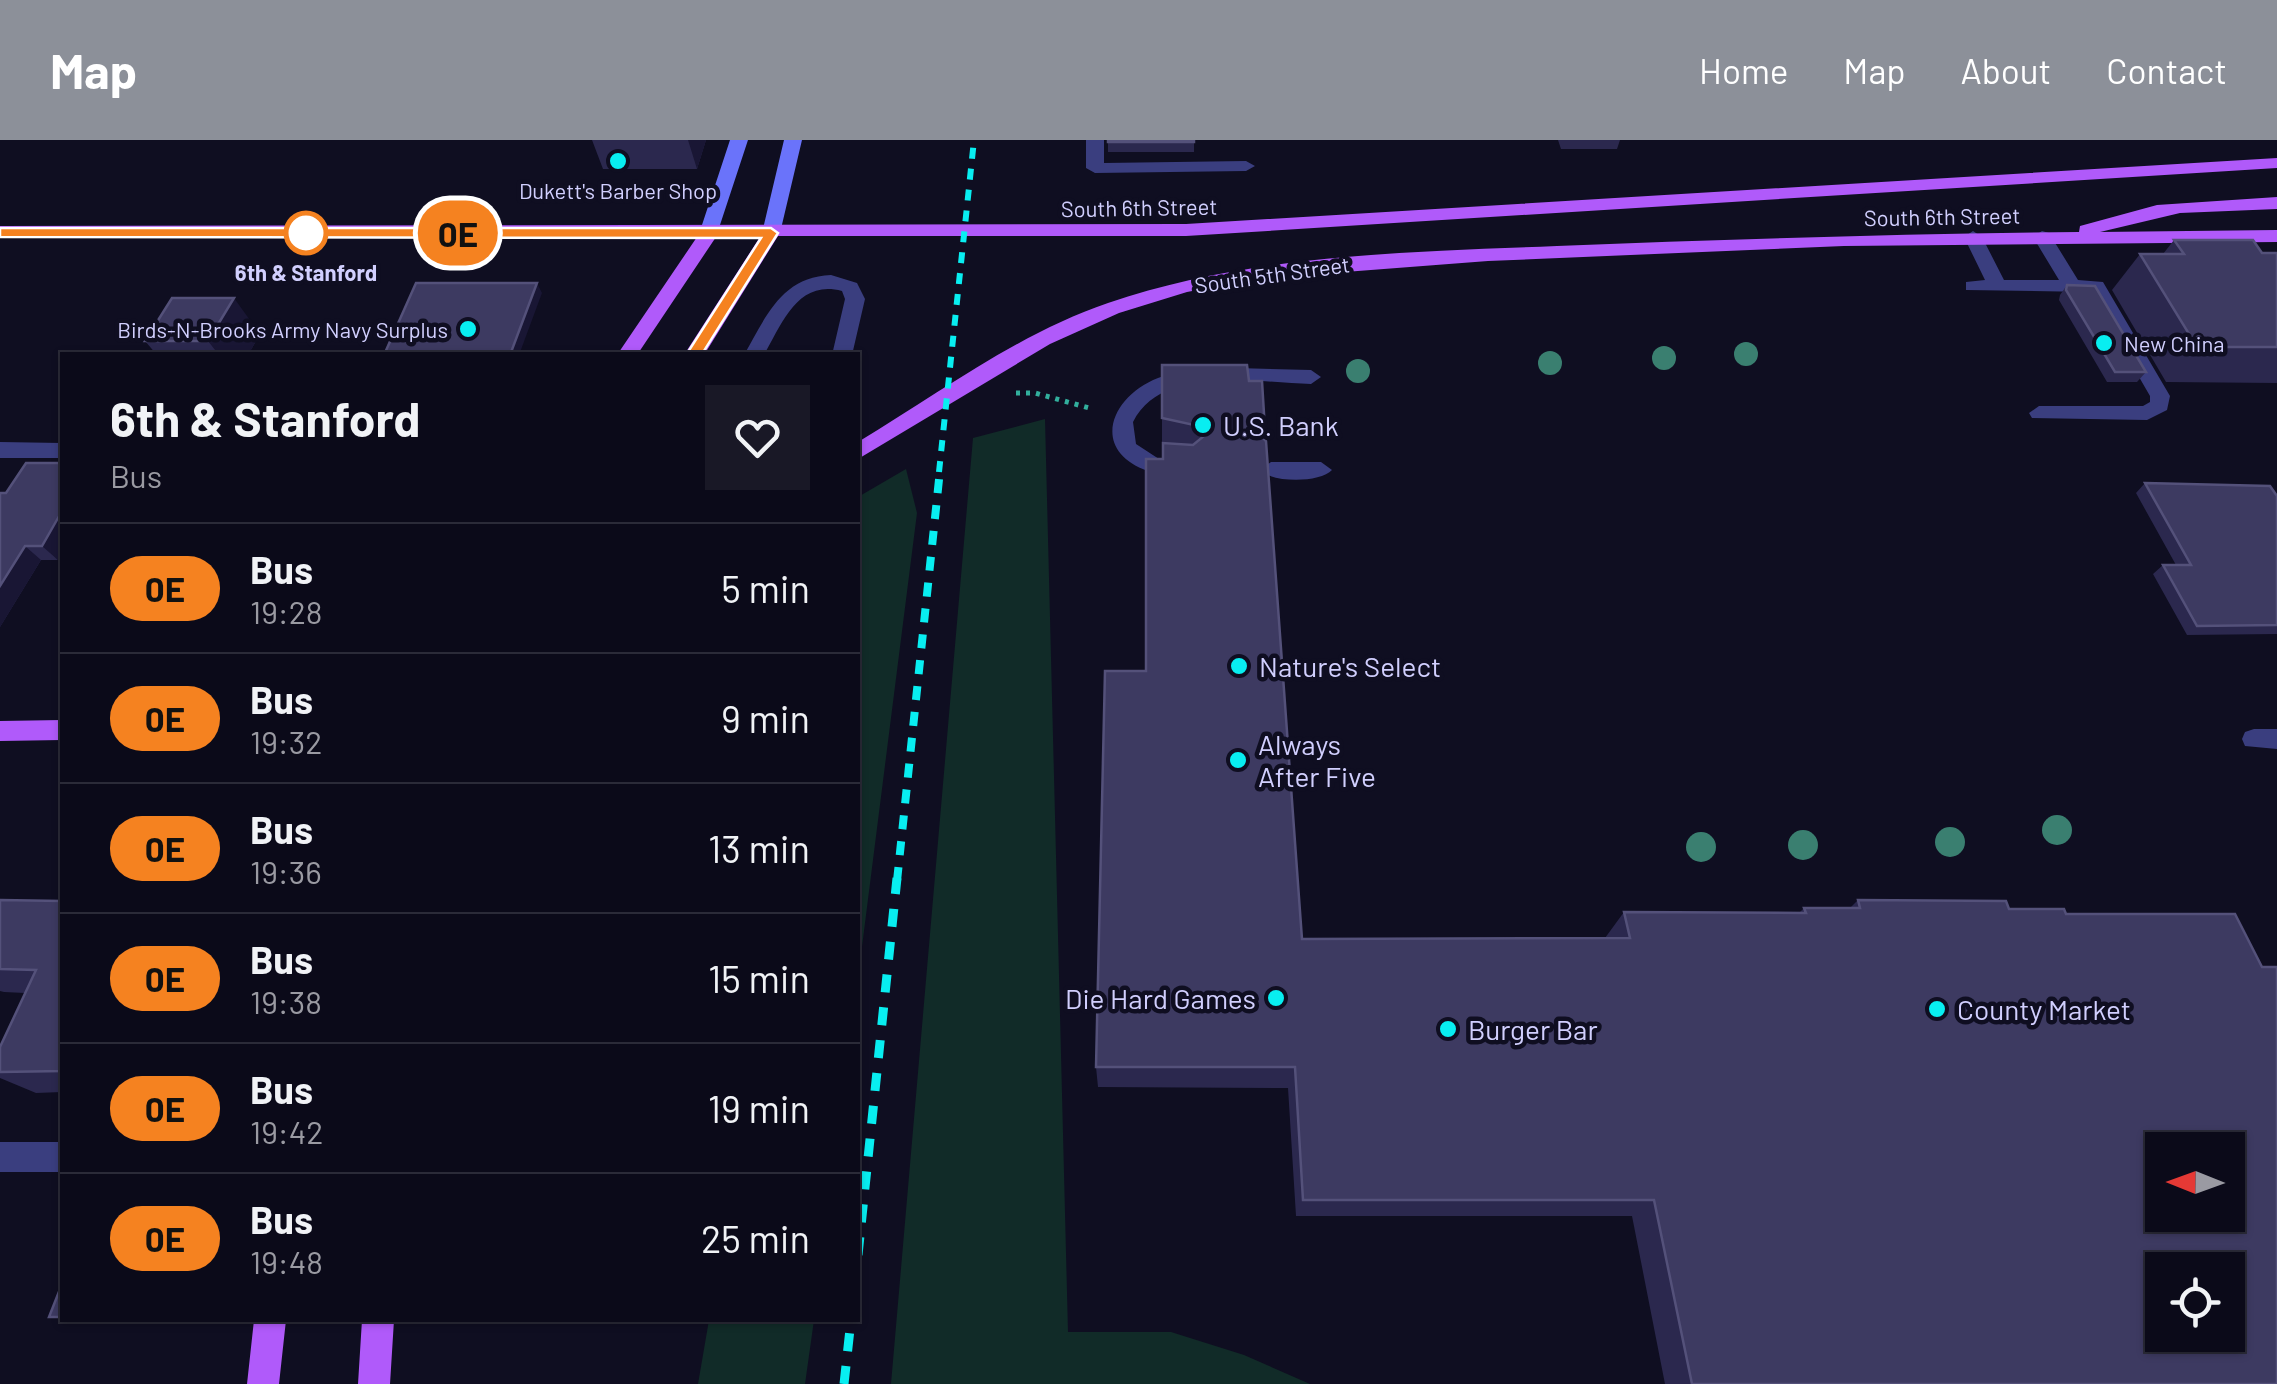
<!DOCTYPE html>
<style>
:root{--surface:#0b0a19;--page:#191826;--text:#f1f3f6;--muted:#9a9aa2;--line:#2b2b38;--accent:#8c9099}
body{margin:0;font-family:Barlow,sans-serif;background:var(--page);color:var(--text);height:100vh;display:flex;flex-direction:column;font-size:38px;white-space:nowrap}
*{box-sizing:border-box;margin:0}
p{font-size:32px;color:var(--muted)}
.icon{flex:none;width:55px;height:55px;fill:none;stroke:currentColor;stroke-width:2;stroke-linecap:round;stroke-linejoin:round}
.map{position:relative;flex:1;overflow:hidden}
.drawer{position:absolute;left:60px;top:212px;width:800px;height:970px;display:flex;flex-direction:column;background:var(--surface);border-radius:0px;box-shadow:0 2px 8px #0004,0 0 0 2px var(--line)}
.drawer>*{flex:none}
.badge{padding:0 20px;border-radius:32px;font-size:35px;line-height:65px}
.needle{width:65px;rotate:271deg}
.fabs{position:absolute;left:2145px;top:992px;display:grid;gap:20px}
.fabs a{display:grid;place-items:center;width:100px;height:100px;border-radius:0px;background:var(--surface);box-shadow:0 2px 8px #0004,0 0 0 2px var(--line);font-size:50px}
.map>.badge{position:absolute;translate:-50% -50%;box-shadow:0 0 0 5px #fff}
.round{display:grid;place-items:center;flex:none;width:105px;height:105px;border-radius:0px;background:var(--page)}
.head{display:flex;align-items:center;justify-content:space-between;height:170px;padding:0 50px}
h1{font-size:48px;font-weight:700;line-height:75px}
ul{padding:0;list-style:none}
li{display:flex;align-items:center;gap:30px;height:130px;padding:0 50px;border-top:2px solid var(--line)}
li div{flex:1}
li b{display:block;font-size:38px}
li em{font-style:normal}
li .badge{min-width:110px;font-weight:700;text-align:center}
header{display:flex;align-items:center;gap:60px;box-sizing:border-box;height:140px;padding:0 50px;background:var(--accent);color:#fff}
header strong{font-size:48px}
nav{display:flex;gap:55px;margin-inline-start:auto;font-size:35px}
.map>svg:first-child{display:block}
</style>
<header>
<strong>Map</strong>
<nav><a>Home</a><a>Map</a><a>About</a><a>Contact</a></nav>
</header>
<div class="map">
<svg width="2277" height="1244" viewBox="0 0 2277 1244">
<rect width="100%" height="100%" fill="#0f0e21"/>
<path fill="#112b28" d="M1045,279L1068,1192H1171L1244,1215L1310,1244H891L973,298Z
M906,329L917,373L858,838V357Z
M709,1180H814L805,1244H698Z"/>
<g fill="none" stroke-linecap="round" stroke-linejoin="round">
<path stroke="#32af9d" stroke-width="5" stroke-dasharray="4 6" stroke-linecap="butt" d="M1016,253H1035L1093,269"/>
<path fill="#3a3e7f" fill-rule="evenodd" d="M1086,0H1104V23L1246,21L1255,26L1246,31L1095,33L1086,28Z
M1973,91L1982,97L2004,140H2059L2033,97L2042,91L2049,93L2078,140L2103,142L2170,256L2167,270L2147,280L2032,278L2029,273L2039,266H2143L2150,262V256L2090,152L1966,150V142L1985,140L1964,97Z
M831,135L857,143L865,159L852,215H832L845,159L842,151C798,139 782,183 764,215H744C766,177 781,137 831,135Z
M1236,228L1311,230L1321,237L1311,244C1257,243 1163,223 1133,282L1136,304L1159,319L1187,324L1190,329L1187,334C1175,338 1160,336 1148,331C1089,310 1111,256 1158,238C1183,228 1210,228 1236,228Z
M0,302L62,303V318H0Z
M1271,322H1321L1332,330C1320,343 1272,343 1260,330Z
M0,1002H62V1032H0Z"/>
<path fill="#3a3e7f" fill-rule="evenodd" d="M2254,589H2277V609L2245,606L2242,599L2245,592Z"/>
<path fill="#6a73fa" fill-rule="evenodd" d="M730,0H748L717,94L708,100L699,94Z
M784,0H802L780,93L771,99L762,93Z"/>
<path fill="#b05afa" fill-rule="evenodd" d="M2277,18V28L1186,96H778L704,215H684L760,97H716L637,215H617L697,97L0,98V86L1186,84Z
M2277,57V69L2180,73L2100,92L2277,90V102L1844,106L1488,121L1255,139L1187,152L1119,173L1050,204L858,319V302C938,254 1019,193 1108,163C1251,114 1408,112 1557,106C1731,99 1905,94 2079,92L2080,86L2157,65Z
M62,580V600L0,601V581Z
M254,1180H286L279,1244H247Z
M362,1180H394L390,1244H358Z"/>
<path stroke="#08eef1" stroke-width="6" stroke-dasharray="11 10" stroke-linecap="butt" d="M939,332L974,0"/>
<path stroke="#08eef1" stroke-width="8" stroke-dasharray="14 12" stroke-linecap="butt" d="M897,741L940,330"/>
<path stroke="#08eef1" stroke-width="9" stroke-dasharray="18 15" stroke-linecap="butt" d="M858,1115L897,738
M844,1244L851,1180"/>
</g>
<g fill="#3a7f70">
<circle cx="1746" cy="214" r="12"/>
<circle cx="1664" cy="218" r="12"/>
<circle cx="1550" cy="223" r="12"/>
<circle cx="1358" cy="231" r="12"/>
<circle cx="2057" cy="690" r="15"/>
<circle cx="1950" cy="702" r="15"/>
<circle cx="1803" cy="705" r="15"/>
<circle cx="1701" cy="707" r="15"/>
</g>
<path fill="#2b284e" d="M592,0H706L697,29H603Z
M1108,0H1194V12H1108Z
M1558,0H1620L1617,9H1561Z
M2174,100L2262,113H2277V243L2166,242L2112,150L2140,114H2163Z
M2067,145L2146,232L2137,242H2107L2059,160L2060,155Z
M260,194L248,215H157L145,201Z
M1162,225L1249,241L1264,300L1302,799L1605,798L1624,772L1799,773L1804,768H1850L1858,760L2009,769L2277,1244H1665L1632,1076H1296L1288,948L1098,947L1096,927L1146,531L1162,319Z
M2145,343L2277,356V494L2187,495L2153,434L2163,425H2176L2136,353Z
M0,353L58,420H41L0,487Z
M0,760L62,761V952L36,953L0,938V907L25,853L4,852L0,851Z"/>
<path fill="#191634" d="M688,0H706L697,29Z
M537,143L542,153L519,215H510Z
M234,158L260,194L248,215H219L208,201Z
M62,371V412L58,420L42,406Z
M25,406L41,420L0,487V446Z"/>
<path fill="#3d3a61" stroke="#54517a" stroke-width="2.5" fill-rule="evenodd" d="M1108,0H1194V2H1108Z
M2174,100H2253L2262,113H2277V207H2197L2140,114H2184Z
M416,143H537L510,215H384Z
M2067,145L2095,146L2146,232H2115L2066,150Z
M172,158H234L208,201H145Z
M1162,225H1247L1249,241H1262L1265,290L1260,295L1266,301L1302,799L1630,798L1624,772L1806,773L1804,768H1860L1858,760L2006,761L2009,769H2064L2066,774H2235L2262,827H2277V1244H1692L1654,1060H1303L1295,927H1096L1105,531H1146V319H1163V303L1193,305L1204,296L1199,286L1162,278ZM2162,1010H2228V1075H2162ZM2162,1130H2228V1195H2162Z
M26,323H62V371L42,406H25L0,446V353H6Z
M2145,343L2270,346L2277,356V485L2197,486L2163,425H2191Z
M0,760L62,761V931L0,932V907L36,830L0,829Z
M62,1144V1177H49Z"/>
<path fill="#f58220" stroke="#fff" stroke-width="2.5" d="M771,88L778,93L699,219L694,220L686,215L761,98L0,97V88Z"/>
<g fill="#08eef1" stroke="#0f0e21" stroke-width="4">
<circle cx="618" cy="21" r="10"/>
<circle cx="468" cy="189" r="10"/>
<circle cx="2104" cy="203" r="10"/>
<circle cx="1203" cy="285" r="10"/>
<circle cx="1239" cy="526" r="10"/>
<circle cx="1238" cy="620" r="10"/>
<circle cx="1276" cy="858" r="10"/>
<circle cx="1937" cy="869" r="10"/>
<circle cx="1448" cy="889" r="10"/>
</g>
<circle fill="#fff" stroke="#f58220" stroke-width="5" cx="306" cy="93" r="20"/>
<g text-anchor="middle" dominant-baseline="central" stroke-width="9" stroke-linejoin="round" paint-order="stroke">
<g font-size="22" fill="#d1cffe" stroke="#0f0e21">
<text x="618" y="50">Dukett's Barber Shop</text>
<text x="448" y="189" text-anchor="end">Birds-N-Brooks Army Navy Surplus</text>
<text x="2124" y="203" text-anchor="start">New China</text>
</g>
<g font-size="22" fill="#d1cffe" stroke="#0f0e21">
<text transform="translate(1139 67) rotate(-1)">South 6th Street</text>
<text transform="translate(1942 76) rotate(-1)">South 6th Street</text>
<text transform="translate(1272 134) rotate(-8)">South 5th Street</text>
</g>
<g font-size="22" font-weight="bold" fill="#d1cffe" stroke="#0f0e21">
<text x="306" y="132">6th &amp; Stanford</text>
</g>
<g font-size="28" fill="#d1cffe" stroke="#0f0e21" text-anchor="start">
<text x="1223" y="285">U.S. Bank</text>
<text x="1259" y="526">Nature's Select</text>
<text x="1258" y="604">Always<tspan x="1258" dy="32">After Five</tspan></text>
<text x="1256" y="858" text-anchor="end">Die Hard Games</text>
<text x="1957" y="869">County Market</text>
<text x="1468" y="889">Burger Bar</text>
</g>
</g>
</svg>
<div class="fabs">
<a><svg class="needle" viewBox="-14 -14 28 28"><path d="M0-13l5 13h-10z" fill="#e53935"/><path d="M0 13l5-13h-10z" fill="#9a9aa2"/></svg></a>
<a><svg class="icon" aria-label="locate" viewBox="0 0 24 24"><circle cx="12" cy="12" r="6"/><path d="M12 2v4M12 18v4M2 12h4M18 12h4"/></svg></a>
</div>
<b class="badge" style="left:458px;top:93px;background:#f58220;color:#111">0E</b>
<section class="drawer">
<div class="head"><div><h1>6th &amp; Stanford</h1><p>Bus</p></div><a class="round"><svg class="icon" aria-label="heart" viewBox="0 0 24 24"><path d="M12 20l-8-8c-3-5 5-10 8-4 3-6 11-1 8 4z"/></svg></a></div>
<ul>
<li><span class="badge" style="background:#f58220;color:#111">0E</span><div><b>Bus</b><p>19:28</p></div><em>5 min</em></li>
<li><span class="badge" style="background:#f58220;color:#111">0E</span><div><b>Bus</b><p>19:32</p></div><em>9 min</em></li>
<li><span class="badge" style="background:#f58220;color:#111">0E</span><div><b>Bus</b><p>19:36</p></div><em>13 min</em></li>
<li><span class="badge" style="background:#f58220;color:#111">0E</span><div><b>Bus</b><p>19:38</p></div><em>15 min</em></li>
<li><span class="badge" style="background:#f58220;color:#111">0E</span><div><b>Bus</b><p>19:42</p></div><em>19 min</em></li>
<li><span class="badge" style="background:#f58220;color:#111">0E</span><div><b>Bus</b><p>19:48</p></div><em>25 min</em></li>
</ul>
</section>
</div>
